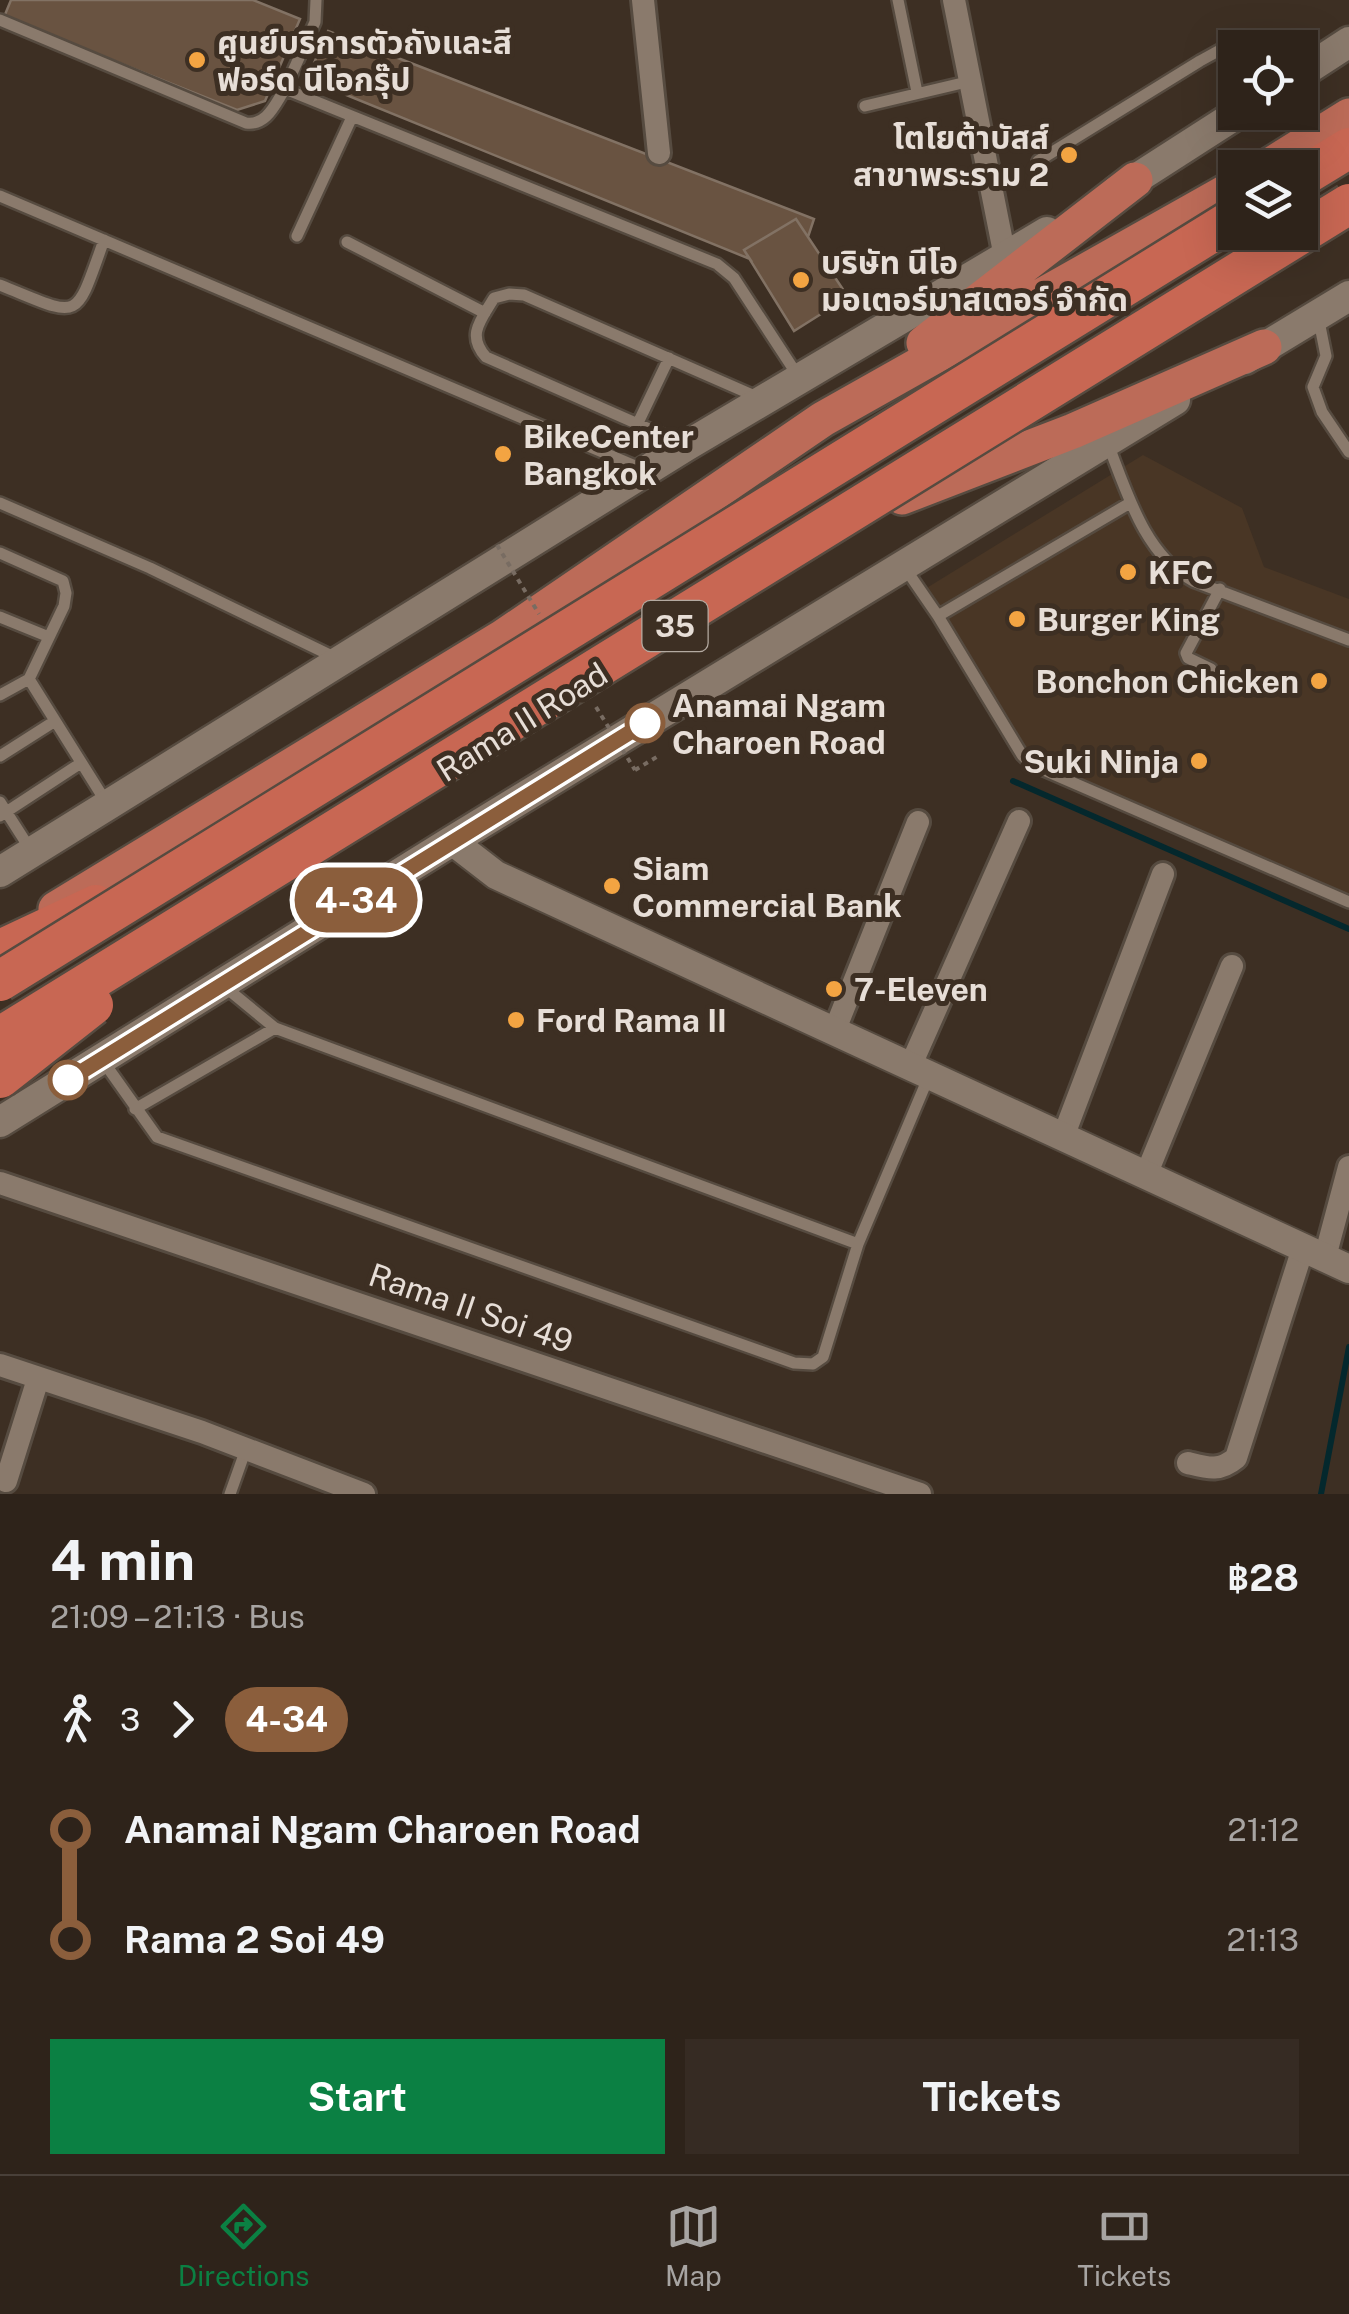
<!DOCTYPE html>
<meta charset="utf-8">
<style>
:root{--surface:#2e231a;--page:#362b23;--text:#f1f3f6;--muted:#a7a4a2;--line:#494039;--accent:#0b8043}
body{margin:0;font-family:"Public Sans","Noto Sans Thai",sans-serif;background:var(--page);color:var(--text);height:100vh;display:flex;flex-direction:column;font-size:38px;white-space:nowrap}
*{box-sizing:border-box;margin:0}
p{font-size:32px;color:var(--muted)}
.icon{flex:none;width:55px;height:55px;fill:none;stroke:currentColor;stroke-width:2;stroke-linecap:round;stroke-linejoin:round}
.map{position:relative;height:1494px;overflow:hidden}
.sheet{display:flex;flex-direction:column;background:var(--surface);flex:1}
.sheet>*{flex:none}
.badge{padding:0 20px;border-radius:32px;font-size:35px;line-height:65px}
.buttons{position:absolute;left:1218px;top:30px;display:grid;gap:20px}
.buttons a{display:grid;place-items:center;width:100px;height:100px;border-radius:0px;background:var(--surface);box-shadow:0 10px 40px #0002,0 0 0 2px var(--line);font-size:50px}
.map>.badge{position:absolute;translate:-50% -50%;box-shadow:0 0 0 5px #fff}
.legs{display:flex;align-items:center;gap:15px;height:110px;padding:0 50px;font-size:32px}
.legs p{margin-inline-start:auto}
.summary{display:flex;align-items:center;justify-content:space-between;height:170px;padding:0 50px}
h1{font-size:55px;font-weight:700;line-height:75px}
.button{display:flex;gap:20px;margin-top:auto;padding:20px 50px}
.button a{flex:1;height:115px;border-radius:0px;background:var(--accent);color:#fff;font-size:40px;font-weight:700;line-height:115px;text-align:center}
.button a+a{background:var(--page);color:var(--text)}
ul{padding:0 50px;list-style:none}
li{display:flex;align-items:center;gap:35px;height:110px;font-size:38px}
li i{display:grid;place-items:center;width:15px;height:100%;margin:0 12px;background:currentColor}
li i::after{content:'';width:25px;height:25px;margin:-12px;border:8px solid;border-radius:50%;background:var(--surface)}
li p{margin-inline-start:auto}
li:first-child i{background:linear-gradient(#0000 50%,currentColor 0)}
li:last-child i{background:linear-gradient(currentColor 50%,#0000 0)}
.tabs{display:flex;justify-content:space-around;align-items:center;height:140px;border-top:2px solid var(--line);background:var(--surface);font-size:28px;color:var(--muted)}
.tabs a{display:grid;justify-items:center;gap:5px}
.tabs .current{color:var(--accent)}
.map>svg:first-child{display:block}
</style>
<div class="map">
<svg width="1349" height="1494" viewBox="0 0 1349 1494">
<rect width="100%" height="100%" fill="#3d2f23"/>
<path fill="#493625" d="M1143,455L1242,508L1264,567L1349,599V898L1030,759L925,589Z"/>
<g fill="none" stroke-linecap="round" stroke-linejoin="round">
<path stroke="#04282d" stroke-width="6" d="M1013,781L1349,929
M1321,1494L1349,1347"/>
</g>
<path fill="#695341" stroke="#827264" stroke-width="2.5" d="M11,0H253L300,19L265,101L237,110L4,17Z
M328,31L814,219L808,237L796,219L744,250L750,259L307,79Z
M796,219L848,297L794,331L744,250Z"/>
<g fill="none" stroke-linecap="round" stroke-linejoin="round">
<g stroke="#564b40" stroke-width="16">
<path id="service" d="M316,0L315,22L285,89L717,264L734,278L798,376
M898,0L917,92
M0,20L246,123C267,126 275,104 285,89
M865,106L971,81
M1038,161L1200,61L1220,50L1235,49
M0,196L640,468
M297,236L352,117
M347,242L485,313
M0,285C82,318 74,324 104,240
M1318,316L1326,356L1313,387L1322,412L1349,452
M637,425L669,358
M681,443L486,357C466,335 481,320 494,298L509,294L524,295L757,397
M1108,444C1127,493 1145,555 1193,581L1349,640
M0,503L150,568L336,658
M0,553L63,581L66,593L64,606L29,679L0,695
M905,568L938,616L1022,755L1032,765L1349,902
M938,616L1130,503
M0,617L49,637
M1211,669L1188,658L1186,653L1220,589
M29,679L106,802
M0,756L55,721
M0,802L32,852
M0,816L81,763
M225,987L275,1028L858,1244
M103,1061L157,1137L794,1363L813,1364L823,1357L858,1244L929,1076
M135,1109L275,1028
M230,1494L246,1449"/>
</g>
<g stroke="#564b40" stroke-width="28">
<path id="minor" d="M643,0L659,153
M954,0L1005,257
M834,1032L918,822
M910,1067L1019,821
M1063,1137L1163,874
M1146,1175L1232,966
M0,1183L920,1494
M1325,1257L1349,1167
M0,1365L202,1432L364,1494
M1188,1463C1208,1468 1219,1472 1236,1458L1303,1248
M6,1481L38,1379"/>
</g>
<g stroke="#564b40" stroke-width="32">
<path id="tertiary" d="M452,841L496,875L1349,1269"/>
</g>
<g stroke="#564b40" stroke-width="35">
<path id="secondary" d="M1300,74L1349,42
M1117,191L1240,112
M1245,359L1349,296
M0,872L686,446L1047,232
M0,1122L452,841L1175,400"/>
</g>
<g stroke="#564b40" stroke-width="40">
<path id="trunk" d="M1266,168L1349,116
M924,343L1135,180
M902,497L1073,431L1264,347
M56,909L503,637L823,419L1235,187"/>
</g>
<g stroke="#564b40" stroke-width="45">
<path id="motorway" d="M1300,178L1349,148
M0,950L96,905"/>
</g>
<path stroke="#786c62" stroke-width="4" stroke-dasharray="5 5" stroke-linecap="butt" d="M635,770L660,755"/>
<use href="#service" stroke="#8a7a6c" stroke-width="11"/>
<use href="#minor" stroke="#8a7a6c" stroke-width="22"/>
<use href="#tertiary" stroke="#8a7a6c" stroke-width="28"/>
<use href="#secondary" stroke="#8a7a6c" stroke-width="30"/>
<use href="#trunk" stroke="#bc6b58" stroke-width="35"/>
<use href="#motorway" stroke="#c86753" stroke-width="40"/>
<g stroke="#564b40" stroke-width="45" stroke-linecap="butt">
<path id="motorway-bridge" d="M0,981L1235,218
M0,1037L1349,204
M0,1078L93,1005"/>
</g>
<path stroke="#786c62" stroke-width="4" stroke-dasharray="5 5" stroke-linecap="butt" d="M497,545L539,614
M596,707L635,770"/>
<use href="#motorway-bridge" stroke="#c86753" stroke-width="40"/>
</g>
<g fill="none" stroke-linecap="round" stroke-linejoin="round">
<g stroke="#fff" stroke-width="22">
<path id="line-1" d="M68,1080L645,723"/>
</g>
<use href="#line-1" stroke="#8b5e3c" stroke-width="15"/>
</g>
<g fill="#f3a442" stroke="#3d2f23" stroke-width="4">
<circle cx="197" cy="60" r="10"/>
<circle cx="1069" cy="155" r="10"/>
<circle cx="801" cy="280" r="10"/>
<circle cx="503" cy="454" r="10"/>
<circle cx="1128" cy="572" r="10"/>
<circle cx="1017" cy="619" r="10"/>
<circle cx="1319" cy="681" r="10"/>
<circle cx="1199" cy="761" r="10"/>
<circle cx="612" cy="886" r="10"/>
<circle cx="834" cy="989" r="10"/>
<circle cx="516" cy="1020" r="10"/>
</g>
<g fill="#fff" stroke="#8b5e3c" stroke-width="5">
<circle cx="645" cy="723" r="18"/>
<circle cx="68" cy="1080" r="18"/>
</g>
<g text-anchor="middle" dominant-baseline="central" stroke-width="10" stroke-linejoin="round" paint-order="stroke">
<rect fill="#3d2f23" stroke="#b4aaa1" stroke-width="2.5" x="642.5" y="601" width="65" height="50" rx="8"/>
<g font-size="30" font-weight="bold" fill="#e7ded7">
<text x="675" y="626">35</text>
</g>
<g font-size="32" font-weight="bold" fill="#e7ded7" stroke="#3d2f23" text-anchor="start">
<text x="217" y="42">ศูนย์บริการตัวถังและสี<tspan x="217" dy="37">ฟอร์ด นีโอกรุ๊ป</tspan></text>
<text x="1049" y="137" text-anchor="end">โตโยต้าบัสส์<tspan x="1049" dy="37">สาขาพระราม 2</tspan></text>
<text x="821" y="262">บริษัท นีโอ<tspan x="821" dy="37">มอเตอร์มาสเตอร์ จำกัด</tspan></text>
<text x="523" y="436">BikeCenter<tspan x="523" dy="37">Bangkok</tspan></text>
<text x="1148" y="572">KFC</text>
<text x="1037" y="619">Burger King</text>
<text x="1299" y="681" text-anchor="end">Bonchon Chicken</text>
<text x="1179" y="761" text-anchor="end">Suki Ninja</text>
<text x="632" y="868">Siam<tspan x="632" dy="37">Commercial Bank</tspan></text>
<text x="854" y="989">7-Eleven</text>
<text x="536" y="1020">Ford Rama II</text>
</g>
<g font-size="32" font-weight="bold" fill="#e7ded7" stroke="#3d2f23" text-anchor="start">
<text x="672" y="705">Anamai Ngam<tspan x="672" dy="37">Charoen Road</tspan></text>
</g>
<g font-size="32" fill="#e7ded7" stroke="#3d2f23">
<text transform="translate(522 722) rotate(-32)">Rama II Road</text>
<text transform="translate(471 1308) rotate(19)">Rama II Soi 49</text>
</g>
</g>
</svg>
<div class="buttons">
<a><svg class="icon" aria-label="locate" viewBox="0 0 24 24"><circle cx="12" cy="12" r="6"/><path d="M12 2v4M12 18v4M2 12h4M18 12h4"/></svg></a>
<a><svg class="icon" aria-label="layers" viewBox="0 0 24 24"><path d="M12 4l9 5-9 5-9-5zM3 14l9 5 9-5"/></svg></a>
</div>
<b class="badge" style="left:356px;top:900px;background:#8b5e3c;color:#fff">4-34</b>
</div>
<section class="sheet">
<div class="summary"><div><h1>4 min</h1><p>21:09 – 21:13 · Bus</p></div><b>฿28</b></div>
<div class="legs"><svg class="icon" aria-label="walk" viewBox="0 0 24 24"><circle cx="13" cy="4" r="2"/><path d="M13 8l-2 6 4 7M11 14l-3 7M7 12l3-4h3l4 4"/></svg>3<svg class="icon" aria-label="forward" viewBox="0 0 24 24"><path d="M9 5l7 7-7 7"/></svg><b class="badge" style="background:#8b5e3c;color:#fff">4-34</b></div>
<ul>
<li><i style="color:#8b5e3c"></i><b>Anamai Ngam Charoen Road</b><p>21:12</p></li>
<li><i style="color:#8b5e3c"></i><b>Rama 2 Soi 49</b><p>21:13</p></li>
</ul>
<div class="button"><a>Start</a><a>Tickets</a></div>
</section>
<nav class="tabs">
<a class="current"><svg class="icon" aria-label="directions" viewBox="0 0 24 24"><path d="M12 3l9 9-9 9-9-9zM9 14v-3h6M13 9l2 2-2 2"/></svg>Directions</a>
<a><svg class="icon" aria-label="map" viewBox="0 0 24 24"><path d="M3 6l6-2 6 2 6-2v14l-6 2-6-2-6 2zM9 4v14M15 6v14"/></svg>Map</a>
<a><svg class="icon" aria-label="tickets" viewBox="0 0 24 24"><path d="M3 7h18v10H3zM15 7v10"/></svg>Tickets</a>
</nav>
